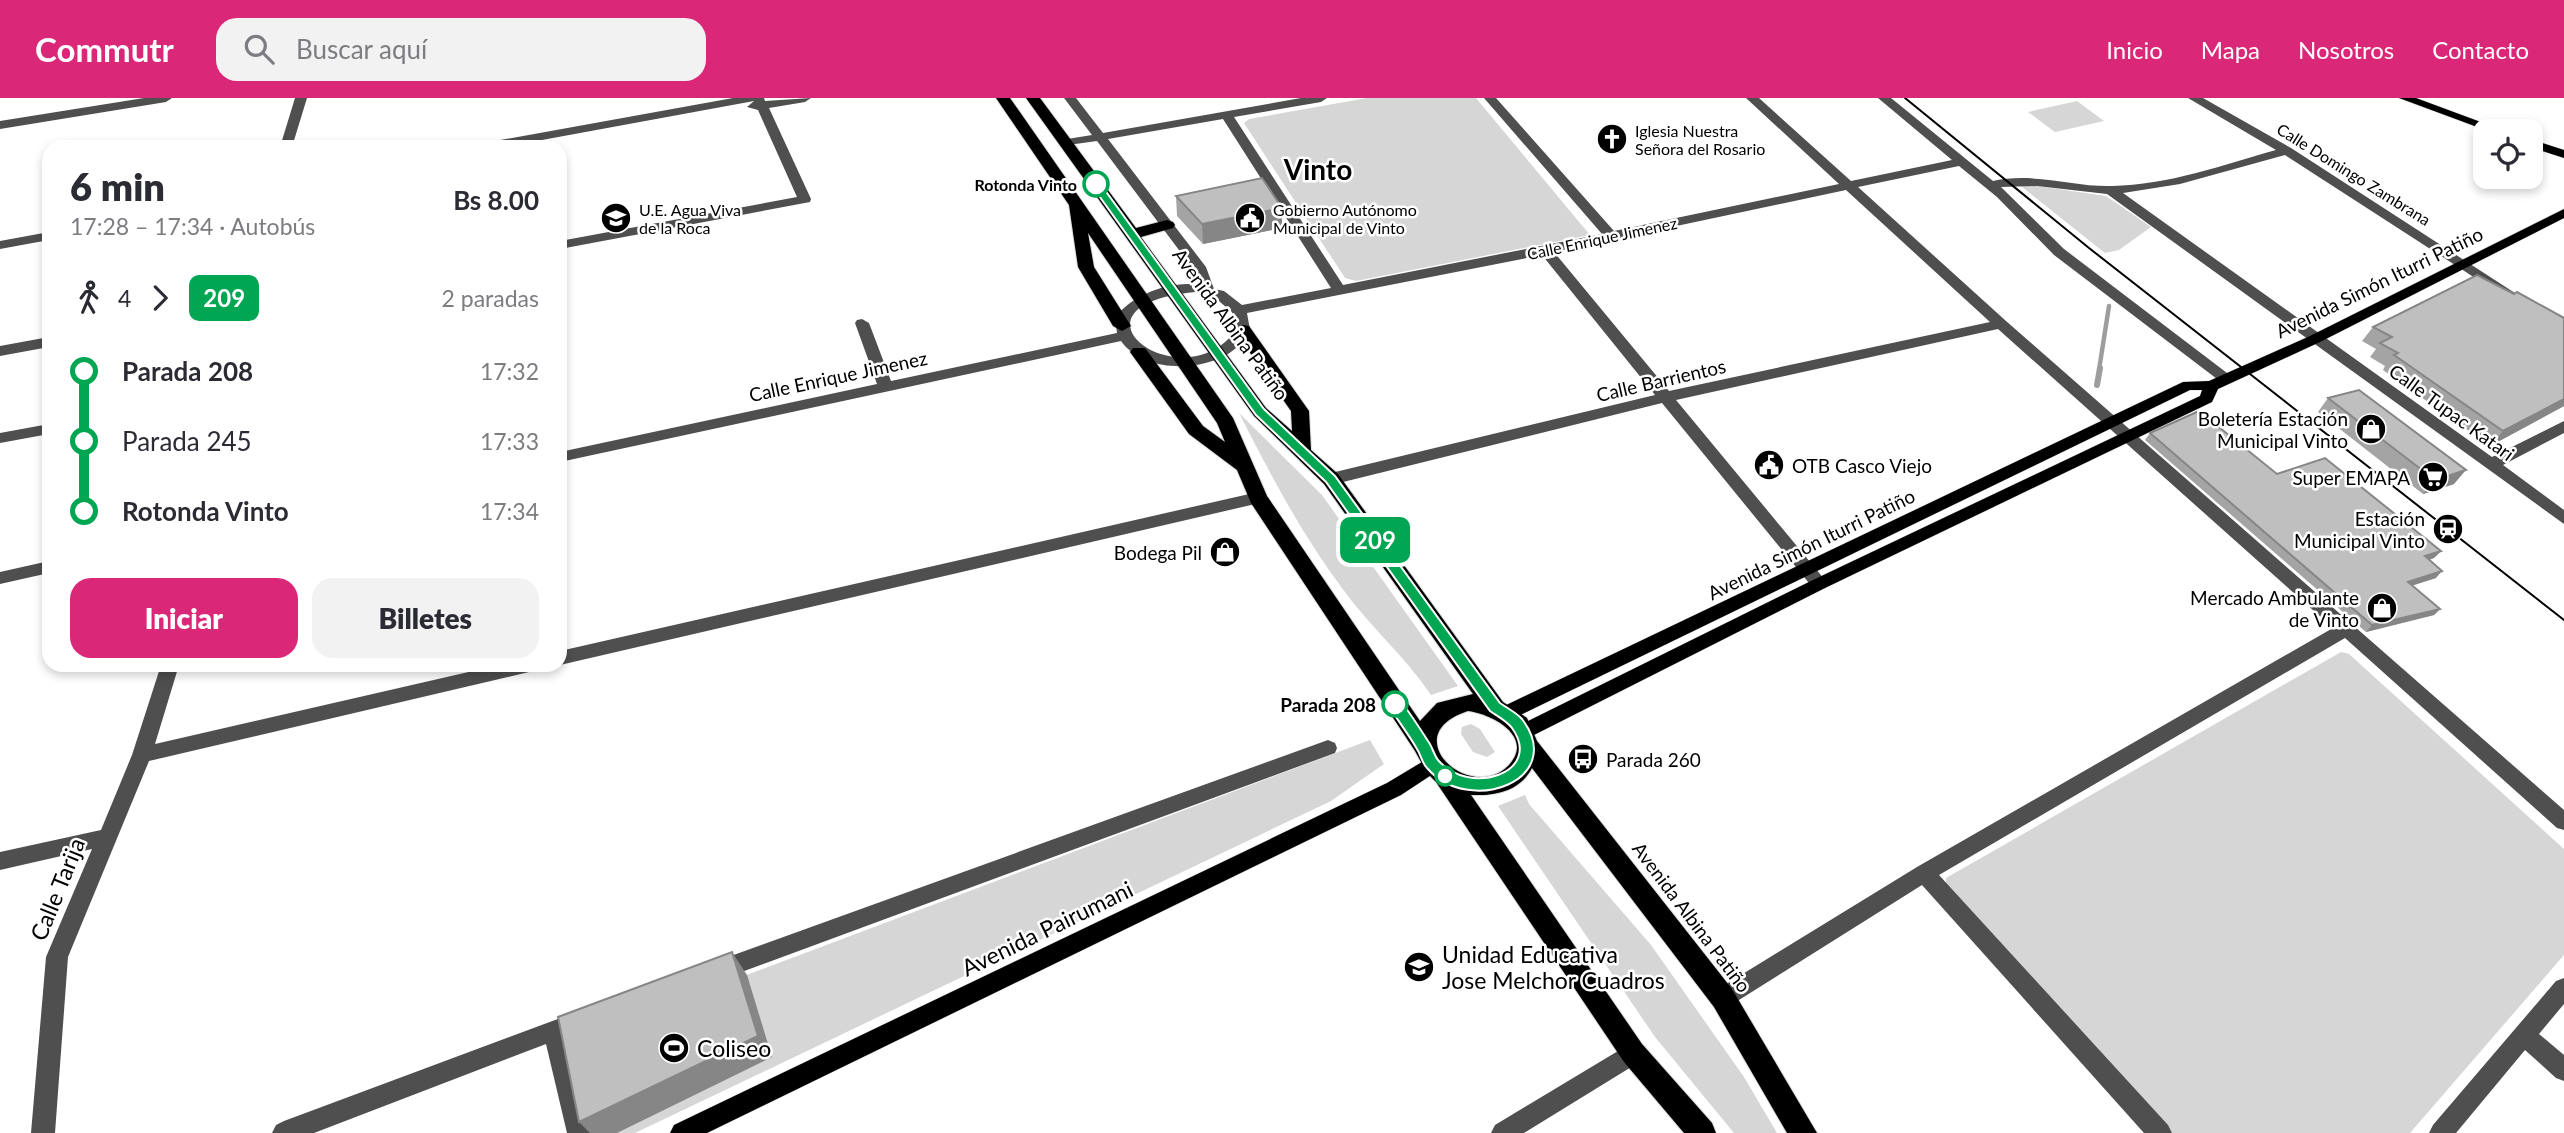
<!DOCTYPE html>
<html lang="es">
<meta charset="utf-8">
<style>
:root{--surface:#fff;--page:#f2f2f3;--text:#2b2b33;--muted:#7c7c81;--accent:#db2777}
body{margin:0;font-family:Lato,sans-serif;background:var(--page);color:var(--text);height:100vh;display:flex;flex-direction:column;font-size:26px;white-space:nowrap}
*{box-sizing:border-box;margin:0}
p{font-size:23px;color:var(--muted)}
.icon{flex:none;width:38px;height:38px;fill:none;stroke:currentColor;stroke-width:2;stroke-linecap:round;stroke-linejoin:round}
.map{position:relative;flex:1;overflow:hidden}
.details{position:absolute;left:42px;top:42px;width:525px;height:532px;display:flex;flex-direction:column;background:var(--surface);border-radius:21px;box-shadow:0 4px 10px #0003}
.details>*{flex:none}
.badge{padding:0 14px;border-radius:10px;font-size:24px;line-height:46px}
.controls{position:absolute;left:2473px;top:21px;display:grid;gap:14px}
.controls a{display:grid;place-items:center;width:70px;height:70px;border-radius:14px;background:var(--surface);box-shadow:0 4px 10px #0003;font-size:35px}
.map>.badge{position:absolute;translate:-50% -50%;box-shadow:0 0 0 4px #fff}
.legs{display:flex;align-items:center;gap:10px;height:77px;padding:0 28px;font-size:23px}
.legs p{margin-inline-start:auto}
.headline{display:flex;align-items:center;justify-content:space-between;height:119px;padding:0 28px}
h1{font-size:38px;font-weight:800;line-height:52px}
.button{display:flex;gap:14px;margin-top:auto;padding:14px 28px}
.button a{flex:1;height:80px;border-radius:21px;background:var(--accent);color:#fff;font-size:28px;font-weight:800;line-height:80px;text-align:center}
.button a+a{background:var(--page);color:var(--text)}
ul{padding:0 28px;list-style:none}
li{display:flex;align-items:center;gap:24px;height:70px;font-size:26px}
li i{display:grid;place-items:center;width:10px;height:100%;margin:0 9px;background:currentColor}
li i::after{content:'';width:18px;height:18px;margin:-9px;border:5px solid;border-radius:50%;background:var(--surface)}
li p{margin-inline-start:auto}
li:first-child i{background:linear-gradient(#0000 50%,currentColor 0)}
li:last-child i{background:linear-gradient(currentColor 50%,#0000 0)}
header{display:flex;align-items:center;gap:42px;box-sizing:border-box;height:98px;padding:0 35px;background:var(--accent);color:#fff}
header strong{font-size:33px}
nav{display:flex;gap:38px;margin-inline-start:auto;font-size:24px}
.search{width:490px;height:63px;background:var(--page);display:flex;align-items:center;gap:18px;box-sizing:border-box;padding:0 24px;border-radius:21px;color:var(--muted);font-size:26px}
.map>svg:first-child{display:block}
</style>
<header>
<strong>Commutr</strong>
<div class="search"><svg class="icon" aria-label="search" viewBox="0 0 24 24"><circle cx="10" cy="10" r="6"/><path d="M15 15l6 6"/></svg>Buscar aquí</div>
<nav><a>Inicio</a><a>Mapa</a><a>Nosotros</a><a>Contacto</a></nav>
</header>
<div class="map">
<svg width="2564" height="1035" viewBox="0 0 2564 1035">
<rect width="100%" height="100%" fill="#fff"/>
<path fill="#d6d6d6" d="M1367,0H1476L1590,137L1356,183L1345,180L1244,25L1249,21Z
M2077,3L2104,23L2055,34L2028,14Z
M2017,85L2106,98L2151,129L2119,152L2105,155Z
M1239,315L1322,397L1458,588L1431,597C1405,558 1369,528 1342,490C1301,435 1270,376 1239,315Z
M2341,554L2349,556L2564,751V857L2410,1035H2171L1946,787V780Z
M1471,626L1480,631L1495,654L1487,659L1473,654L1461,636L1462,629Z
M1370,642L1384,666L1331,703L635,1035H597L577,941Z
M1525,697L1529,706L1651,847L1744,979L1777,1035H1734L1655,939L1498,708Z"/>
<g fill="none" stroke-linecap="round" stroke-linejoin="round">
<path stroke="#9d9d9d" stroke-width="4.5" d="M2099,272L2109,208"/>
<path stroke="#9d9d9d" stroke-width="6" d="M2097,287L2100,270"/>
<g stroke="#dbdbdb" stroke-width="1">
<path id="major" d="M2399,0H2416L2505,33H2488Z
M2530,41L2564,52V60L2530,49Z
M2564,111V120L2320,244L2218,291L2212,304L1825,490L1530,639L1523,642L1516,639L1514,634L1516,629L1813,482L2200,298L2202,292H2190L1514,620L1507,622L1500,620L1498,615L1500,610L2183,284L2209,283L2310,238Z
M1432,658L1439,660L1442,666L1439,672L1401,697L707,1035H670L674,1027L1387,685Z"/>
</g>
<g stroke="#dbdbdb" stroke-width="2">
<path id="highway" d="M996,0H1010L1233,320L1267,398L1420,623L1437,605L1473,596L1324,386L1254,318L1026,0H1040L1136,130L1167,122L1173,124L1175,127L1173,130L1141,139L1266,310L1292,333L1291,313L1234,232L1243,227L1249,228L1309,313L1311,352L1338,376L1503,604L1527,620L1537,643L1732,891L1817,1035H1787L1714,909L1532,670C1520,693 1496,698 1471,697L1642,946L1712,1025L1716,1035H1684L1624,964L1436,684L1427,675L1415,653L1251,405L1237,372L1189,336L1130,254L1133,250H1145L1203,328L1225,344L1217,325L1088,135L1094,169L1131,228L1122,233L1113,228L1078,169L1069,107ZM1468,613C1492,616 1536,639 1508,668C1470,706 1394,637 1468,613Z"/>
</g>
<path fill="#4f4f4f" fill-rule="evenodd" d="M144,0H172L166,4L0,31V23Z
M295,0H307L292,49H280Z
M733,0H764L765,3L811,0L805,4L769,10L811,101L810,104L560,151V143L797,99L758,12L747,9L754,3L504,49H478L484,45Z
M1064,0H1076L1103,35L1301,0H1327L1321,4L1234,19L1343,187L1602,136L1484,0H1496L1614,133L1839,86L1746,0H1759L1851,83L1952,62L1878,0H1891L1993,83C2034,74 2072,89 2112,88C2168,87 2223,67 2276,52L2188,0H2203L2291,50L2518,197L2511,201L2506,200L2285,57L2180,86L2123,95L2492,359L2564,323V335L2503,367L2564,412V426L2107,96L2037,88L2001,89L2064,151L2231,278L2233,281L2231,284H2221L2054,157L1997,99L1959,68L1858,89L2006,223L2564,712V732L2557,730L2345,540L1939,777L2168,1027L2172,1035H2144L1922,787L1731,907L1723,910L1715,907L1712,900L1715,893L1917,769L2333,530L1998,231L1676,302L1825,482L1828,486L1825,490H1813L1662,305L1331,387L1325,385L1323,381L1331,375L1655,297L1542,157L1247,215L1250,232C1244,241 1238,250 1228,256C1198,274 1143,274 1121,243L560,364V354L877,286L855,225L857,222L862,221L869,225L891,283L1117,235L1115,220C1131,197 1171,182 1199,187L1194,172L1097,43L1061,48V42L1092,37ZM1223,21L1331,190L1242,207L1224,193L1214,191L1206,169L1108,41ZM1846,92L1990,224L1669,293L1554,154ZM1195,194L1214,199L1232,214L1236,232C1182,306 1052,208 1195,194Z
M49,134V142L0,151V143Z
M49,239V249L0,258V248Z
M49,326V336L0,345V335Z
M1258,394L1264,396L1266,400L1264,404L560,567V553Z
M49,463V475L0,486V474Z
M161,567H179L155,646L499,567H538L535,572L529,574L149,663L68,859L55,1035H31L46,859L92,751L0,772V754L101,732L132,657Z
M1328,642L1335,645L1337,650L1335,655L717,883L709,880L706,873L709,866L717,863Z
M2564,880V906L2539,936L2564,957V983L2556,980L2525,952L2456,1035H2429L2433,1027L2556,883Z
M582,912L590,915L593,922L590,929L567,938L591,1035H567L546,946L314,1035H272L276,1027L284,1023Z
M1633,944L1641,947L1644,955L1641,963L1524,1035H1491L1495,1027Z"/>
<use href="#major" fill="#000" fill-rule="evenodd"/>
<use href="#highway" fill="#000" fill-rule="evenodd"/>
<path stroke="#000" stroke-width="2" d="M1905,0L2089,150L2564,522"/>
</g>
<path fill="#a4a4a4" d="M1176,98L1282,130L1203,146L1177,118Z
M2514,196L2564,220V308L2490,348L2383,272L2385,268L2370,259L2376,251L2362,243L2373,229Z
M2328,300L2454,386L2423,396L2318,314Z
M2150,335L2277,376L2441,453L2434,460L2429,462L2436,480L2412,487L2440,511L2434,517L2366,534L2145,342Z"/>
<path fill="#868686" d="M1282,110V130L1203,146L1202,126Z
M2564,301V308L2490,348L2503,333Z
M2466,372L2454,386L2423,396L2435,382Z
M2441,453L2434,460L2418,465L2425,458Z
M2442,473L2436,480L2402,491L2408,484Z
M2440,511L2434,517L2366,534L2372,527Z
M732,854L747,877L772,959L617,1035H590L579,1024Z"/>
<path fill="#bfbfbf" stroke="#868686" stroke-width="2" d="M1262,80L1282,110L1202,126L1176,98Z
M2477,177L2514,196L2517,194L2564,220V301L2503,333L2394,257L2398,255L2380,245L2392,239L2373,229Z
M2359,292L2466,372L2435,382L2328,300Z
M2199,313L2277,376L2325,360L2441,453L2425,458L2442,473L2408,484L2440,511L2372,527L2150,335Z
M732,854L758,938L579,1024L558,919Z"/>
<path fill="#00a651" stroke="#fff" stroke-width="2" d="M1092,84H1099L1264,311L1335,378L1500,605C1507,610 1517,615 1522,621C1568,682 1469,719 1427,670C1422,665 1421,657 1417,651C1409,637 1399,624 1390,610L1388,606L1390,602H1400C1410,615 1419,629 1428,643C1432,648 1434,657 1438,662C1469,699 1544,675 1512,630C1507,623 1497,618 1490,613L1326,384L1256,317L1092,88Z"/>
<defs>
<g id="church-disc" transform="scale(1.575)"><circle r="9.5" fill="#000" stroke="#fff"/><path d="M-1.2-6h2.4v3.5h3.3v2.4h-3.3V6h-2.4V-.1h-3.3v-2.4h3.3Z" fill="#fff"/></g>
<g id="school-disc" transform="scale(1.575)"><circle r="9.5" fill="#000" stroke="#fff"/><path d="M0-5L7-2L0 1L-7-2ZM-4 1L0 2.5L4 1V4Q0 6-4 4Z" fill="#fff"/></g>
<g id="civic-disc" transform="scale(1.575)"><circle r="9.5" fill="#000" stroke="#fff"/><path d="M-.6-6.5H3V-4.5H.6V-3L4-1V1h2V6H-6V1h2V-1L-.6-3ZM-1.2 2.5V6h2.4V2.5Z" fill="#fff"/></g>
<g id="shop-disc" transform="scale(1.575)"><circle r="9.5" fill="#000" stroke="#fff"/><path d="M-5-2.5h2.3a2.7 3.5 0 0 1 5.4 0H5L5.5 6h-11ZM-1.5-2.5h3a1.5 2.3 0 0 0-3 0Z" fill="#fff"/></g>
<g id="supermarket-disc" transform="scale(1.575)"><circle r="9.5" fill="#000" stroke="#fff"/><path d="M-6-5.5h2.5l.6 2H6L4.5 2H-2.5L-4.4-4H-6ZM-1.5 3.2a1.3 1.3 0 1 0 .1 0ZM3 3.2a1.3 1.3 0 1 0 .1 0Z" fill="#fff"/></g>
<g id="station-disc" transform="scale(1.575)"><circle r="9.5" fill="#000" stroke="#fff"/><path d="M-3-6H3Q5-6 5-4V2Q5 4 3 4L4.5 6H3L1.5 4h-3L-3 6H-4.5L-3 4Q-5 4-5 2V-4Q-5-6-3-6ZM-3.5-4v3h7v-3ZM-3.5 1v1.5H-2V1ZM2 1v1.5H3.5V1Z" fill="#fff"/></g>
<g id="bus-disc" transform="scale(1.575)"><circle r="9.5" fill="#000" stroke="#fff"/><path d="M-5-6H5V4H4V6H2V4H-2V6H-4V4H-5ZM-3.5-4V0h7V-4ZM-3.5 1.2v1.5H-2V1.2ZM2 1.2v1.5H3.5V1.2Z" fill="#fff"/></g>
<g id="stadium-disc" transform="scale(1.575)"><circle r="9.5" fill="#000" stroke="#fff"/><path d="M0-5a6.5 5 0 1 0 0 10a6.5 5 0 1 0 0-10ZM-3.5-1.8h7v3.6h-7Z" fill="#fff"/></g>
</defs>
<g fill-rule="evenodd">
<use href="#church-disc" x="1612" y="41"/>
<use href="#school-disc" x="616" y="120"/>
<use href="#civic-disc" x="1250" y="120"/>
<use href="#shop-disc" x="2371" y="331"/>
<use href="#civic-disc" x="1769" y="367"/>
<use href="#supermarket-disc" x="2433" y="379"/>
<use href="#station-disc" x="2448" y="431"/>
<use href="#shop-disc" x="1225" y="454"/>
<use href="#shop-disc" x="2382" y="510"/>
<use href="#bus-disc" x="1583" y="661"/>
<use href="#school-disc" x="1419" y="869"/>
<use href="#stadium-disc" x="674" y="950"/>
</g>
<g fill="#fff" stroke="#00a651" stroke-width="3.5">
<circle cx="1096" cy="86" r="12"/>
<circle cx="1395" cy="606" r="12"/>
<circle cx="1445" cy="678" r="9"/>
</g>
<g text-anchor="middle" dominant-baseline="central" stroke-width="5" stroke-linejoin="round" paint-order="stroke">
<g font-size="16" fill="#000" stroke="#fff" text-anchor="start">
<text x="1635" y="32">Iglesia Nuestra<tspan x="1635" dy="18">Señora del Rosario</tspan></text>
<text x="639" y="111">U.E. Agua Viva<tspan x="639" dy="18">de la Roca</tspan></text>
<text x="1273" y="111">Gobierno Autónomo<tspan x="1273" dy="18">Municipal de Vinto</tspan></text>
</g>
<g font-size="16" fill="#000" stroke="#fff">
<text transform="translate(2354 76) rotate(32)">Calle Domingo Zambrana</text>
<text transform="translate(1602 140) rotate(-12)">Calle Enrique Jimenez</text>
</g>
<g font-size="16" font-weight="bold" fill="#000" stroke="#fff" text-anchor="end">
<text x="1077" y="86">Rotonda Vinto</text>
</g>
<g font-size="19" fill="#000" stroke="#fff">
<text transform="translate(2379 184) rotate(-26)">Avenida Simón Iturri Patiño</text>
<text transform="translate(1231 226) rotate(54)">Avenida Albina Patiño</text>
<text transform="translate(838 278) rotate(-12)">Calle Enrique Jimenez</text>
<text transform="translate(1661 282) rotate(-13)">Calle Barrientos</text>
<text transform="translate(2452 314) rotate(36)">Calle Tupac Katari</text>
<text transform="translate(1811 446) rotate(-26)">Avenida Simón Iturri Patiño</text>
<text transform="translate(1692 819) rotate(53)">Avenida Albina Patiño</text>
</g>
<g font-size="19" fill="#000" stroke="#fff" text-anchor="end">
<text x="2348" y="320">Boletería Estación<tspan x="2348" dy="22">Municipal Vinto</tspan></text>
<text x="1792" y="367" text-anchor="start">OTB Casco Viejo</text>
<text x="2410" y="379">Super EMAPA</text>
<text x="2425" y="420">Estación<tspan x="2425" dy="22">Municipal Vinto</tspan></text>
<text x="1202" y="454">Bodega Pil</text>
<text x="2359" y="499">Mercado Ambulante<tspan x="2359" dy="22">de Vinto</tspan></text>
<text x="1606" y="661" text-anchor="start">Parada 260</text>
</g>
<g font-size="19" font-weight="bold" fill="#000" stroke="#fff" text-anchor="end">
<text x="1376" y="606">Parada 208</text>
</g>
<g font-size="23" fill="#000" stroke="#fff">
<text transform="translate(57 791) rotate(-68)">Calle Tarija</text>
<text transform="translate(1047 830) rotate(-26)">Avenida Pairumani</text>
</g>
<g font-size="23" fill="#000" stroke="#fff" text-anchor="start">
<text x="1442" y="856">Unidad Educativa<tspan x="1442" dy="26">Jose Melchor Cuadros</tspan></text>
<text x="697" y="950">Coliseo</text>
</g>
<g font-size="28" font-weight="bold" fill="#000" stroke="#fff">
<text x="1318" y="71">Vinto</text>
</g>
</g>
</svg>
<div class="controls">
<a><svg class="icon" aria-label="locate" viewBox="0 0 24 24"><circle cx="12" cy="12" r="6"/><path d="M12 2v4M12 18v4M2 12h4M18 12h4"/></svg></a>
</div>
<b class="badge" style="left:1375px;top:442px;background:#00a651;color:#fff">209</b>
<section class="details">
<div class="headline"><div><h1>6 min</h1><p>17:28 – 17:34 · Autobús</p></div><b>Bs 8.00</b></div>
<div class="legs"><svg class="icon" aria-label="walk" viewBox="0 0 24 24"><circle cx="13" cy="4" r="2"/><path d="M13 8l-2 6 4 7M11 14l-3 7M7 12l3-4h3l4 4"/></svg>4<svg class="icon" aria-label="forward" viewBox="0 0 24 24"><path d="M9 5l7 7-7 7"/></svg><b class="badge" style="background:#00a651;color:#fff">209</b><p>2 paradas</p></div>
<ul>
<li><i style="color:#00a651"></i><b>Parada 208</b><p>17:32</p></li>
<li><i style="color:#00a651"></i><span>Parada 245</span><p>17:33</p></li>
<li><i style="color:#00a651"></i><b>Rotonda Vinto</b><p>17:34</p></li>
</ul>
<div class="button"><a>Iniciar</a><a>Billetes</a></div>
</section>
</div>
